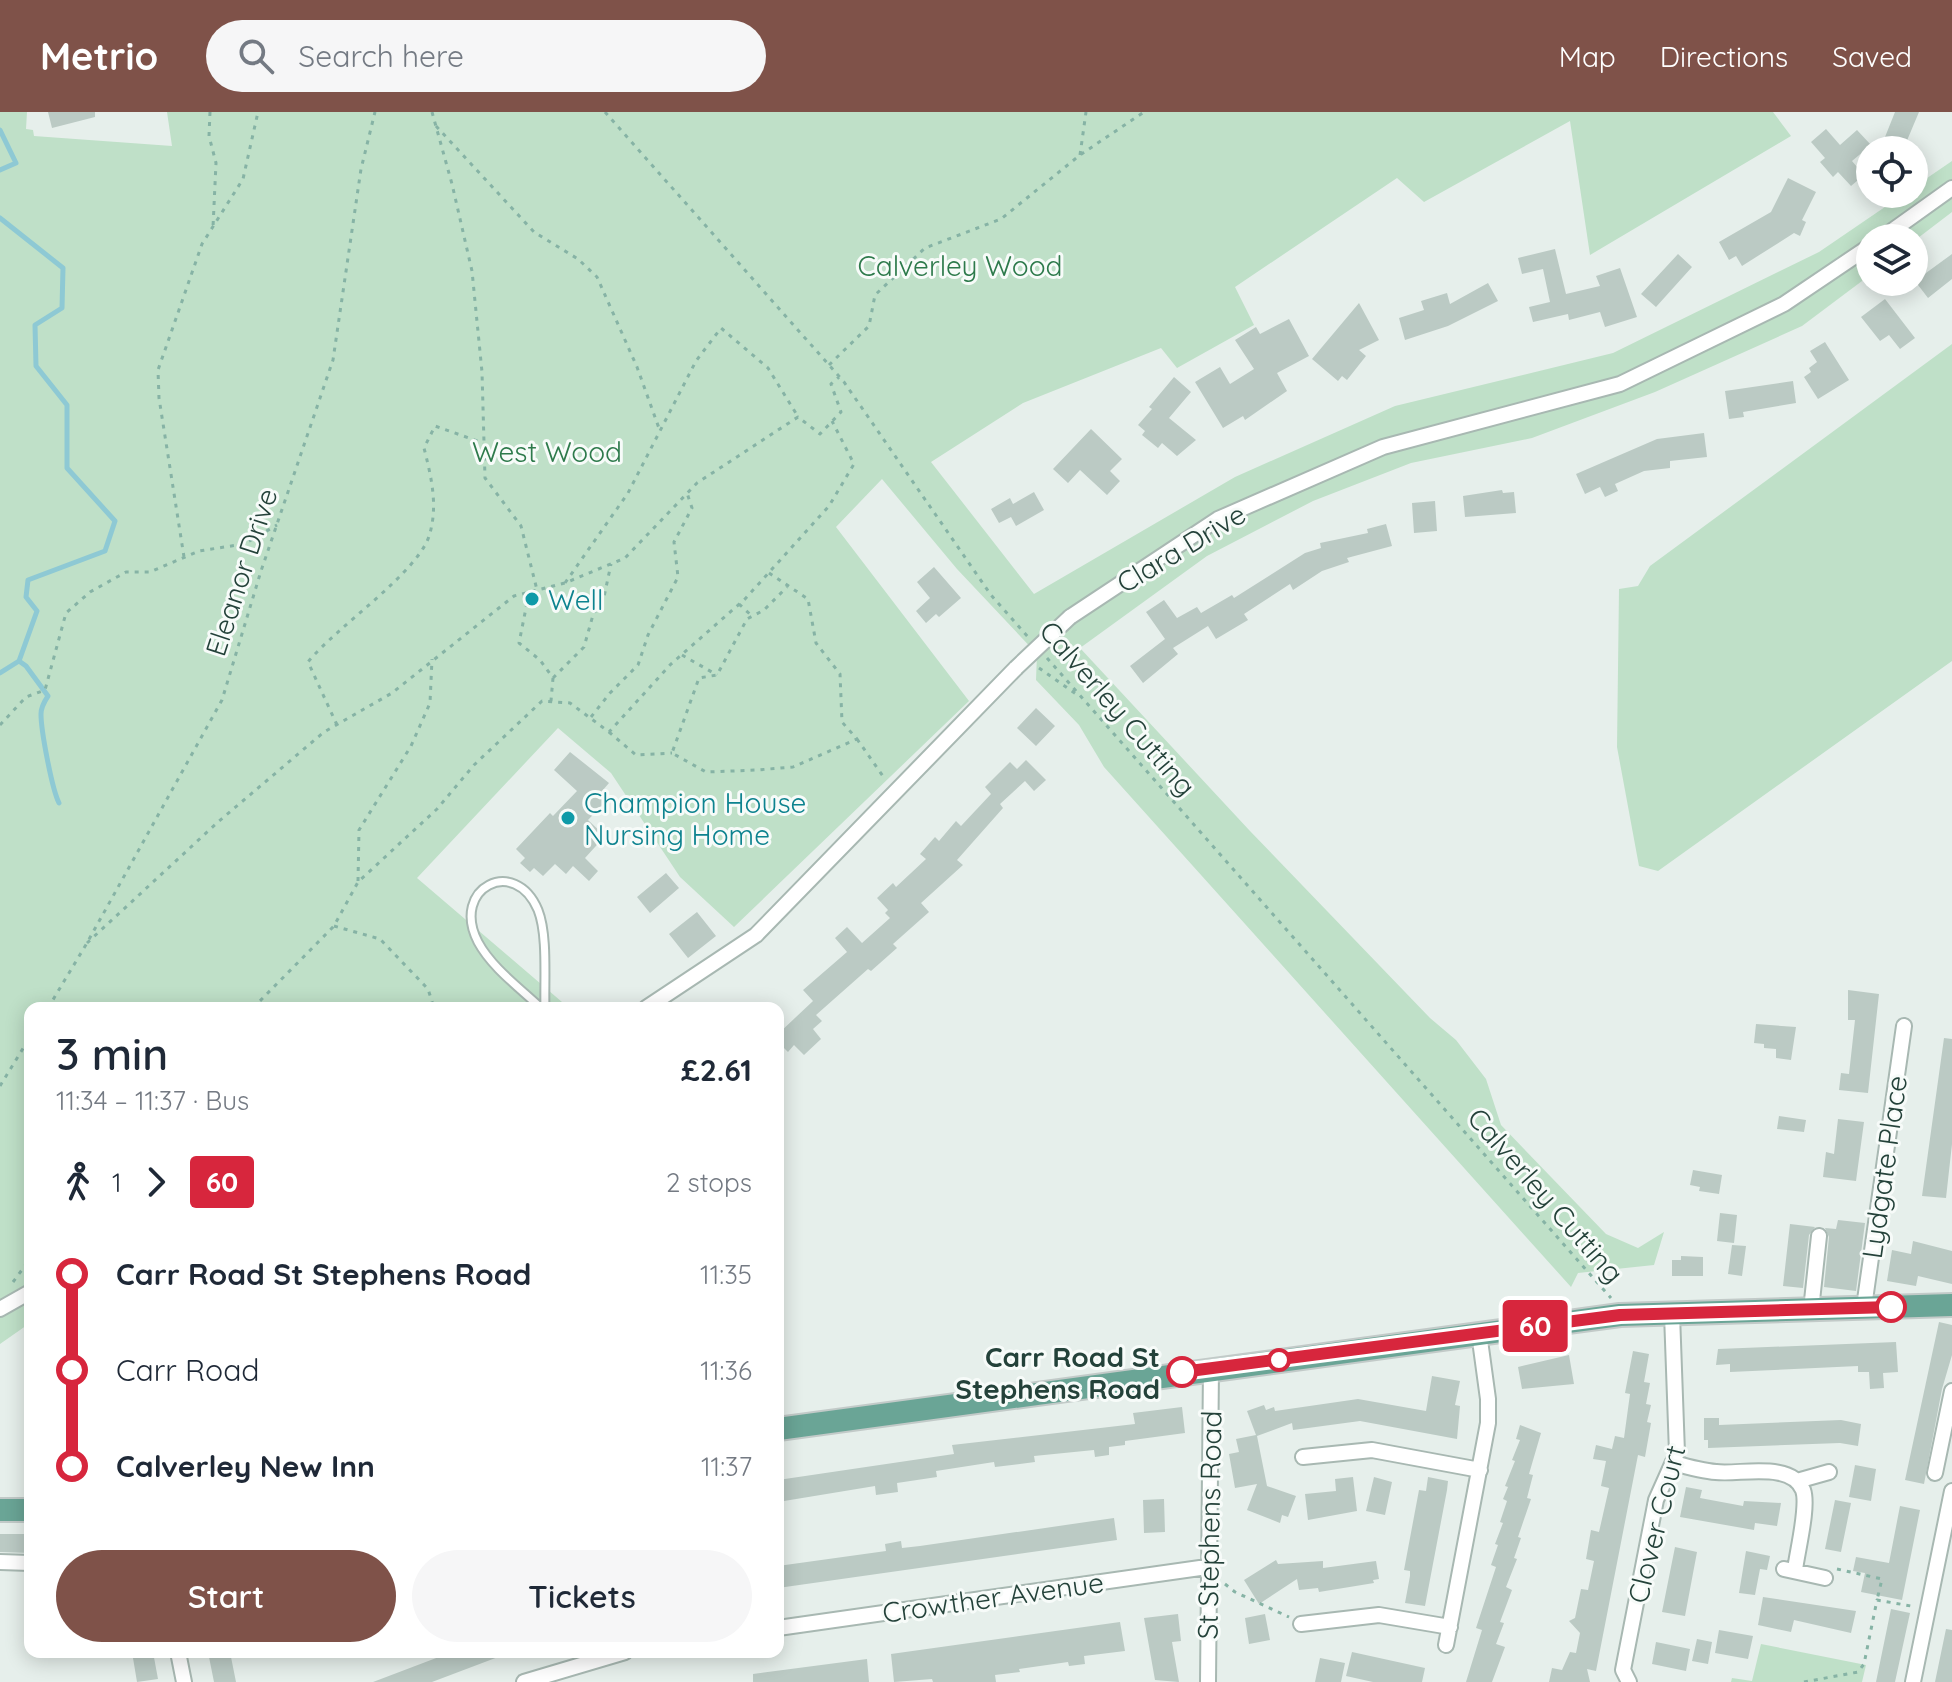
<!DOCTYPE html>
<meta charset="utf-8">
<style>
:root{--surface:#fff;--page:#f6f6f7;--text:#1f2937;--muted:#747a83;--accent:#7f5249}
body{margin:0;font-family:Quicksand,sans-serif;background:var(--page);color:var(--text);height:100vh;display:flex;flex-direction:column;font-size:30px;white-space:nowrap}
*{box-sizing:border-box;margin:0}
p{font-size:26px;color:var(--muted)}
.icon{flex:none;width:44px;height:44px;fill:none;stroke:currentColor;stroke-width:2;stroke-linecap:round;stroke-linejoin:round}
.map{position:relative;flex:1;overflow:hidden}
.details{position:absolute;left:24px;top:890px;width:760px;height:656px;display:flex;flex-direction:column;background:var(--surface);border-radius:16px;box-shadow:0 4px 20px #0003}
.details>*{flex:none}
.badge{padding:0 16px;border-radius:6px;font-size:28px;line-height:52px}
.fabs{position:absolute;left:1856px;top:24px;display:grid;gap:16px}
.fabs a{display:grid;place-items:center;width:72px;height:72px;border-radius:50%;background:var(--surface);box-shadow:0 4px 20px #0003;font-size:40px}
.map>.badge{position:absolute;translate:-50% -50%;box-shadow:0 0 0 4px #fff}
.legs{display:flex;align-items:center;gap:12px;height:88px;padding:0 32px;font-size:26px}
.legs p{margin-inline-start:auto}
.head{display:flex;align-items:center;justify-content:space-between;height:136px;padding:0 32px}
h1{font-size:44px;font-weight:600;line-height:60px}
.primary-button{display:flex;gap:16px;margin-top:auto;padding:16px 32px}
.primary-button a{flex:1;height:92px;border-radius:48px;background:var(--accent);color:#fff;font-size:32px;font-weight:600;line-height:92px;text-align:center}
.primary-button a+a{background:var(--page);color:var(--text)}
ul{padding:0 32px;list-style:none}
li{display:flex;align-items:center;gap:28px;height:96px;font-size:30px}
li i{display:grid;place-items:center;width:12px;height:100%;margin:0 10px;background:currentColor}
li i::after{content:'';width:20px;height:20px;margin:-10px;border:6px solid;border-radius:50%;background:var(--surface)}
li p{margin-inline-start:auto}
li:first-child i{background:linear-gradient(#0000 50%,currentColor 0)}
li:last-child i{background:linear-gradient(currentColor 50%,#0000 0)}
header{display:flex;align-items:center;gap:48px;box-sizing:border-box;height:112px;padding:0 40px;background:var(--accent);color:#fff}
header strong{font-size:38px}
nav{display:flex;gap:44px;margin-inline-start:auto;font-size:28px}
.search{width:560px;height:72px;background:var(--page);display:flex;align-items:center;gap:20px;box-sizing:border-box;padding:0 28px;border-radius:44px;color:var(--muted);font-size:30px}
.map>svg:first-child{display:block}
</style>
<header>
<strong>Metrio</strong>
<div class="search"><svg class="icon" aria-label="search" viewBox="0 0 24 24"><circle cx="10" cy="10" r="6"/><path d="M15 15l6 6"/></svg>Search here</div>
<nav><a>Map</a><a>Directions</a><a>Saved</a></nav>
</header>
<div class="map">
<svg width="1952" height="1570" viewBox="0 0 1952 1570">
<rect width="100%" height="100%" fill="#e6efeb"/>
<path fill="#bfe0c8" d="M0,0H27L26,17L33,18L34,24L172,34L167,0H1773L1791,24L1590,143L1570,9L1424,90L1397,66L1235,175L1254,213L1177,256L1161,236L1023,291L931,350L1034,482L1235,365L1395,294L1613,241L1819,140L1904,82H1914V75L1952,49V100L1914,129V126H1870V163L1802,214L1655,280L1532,326L1411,351L1313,389L1207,444L1080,536L1250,719L1430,906L1456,928L1486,967L1501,1013L1606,1122L1638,1136L1664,1120L1654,1153L1578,1161L1571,1175L1104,655L1079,613L1036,568L1037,542L957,457L882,367L836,415L969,589L734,815L680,765L611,661L558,616L417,766L569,896H30V1211L0,1232Z
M1952,232V549L1658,759L1639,754L1617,635L1619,477L1638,474L1650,454Z
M1761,1532L1866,1553L1862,1570H1731L1732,1566L1752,1569Z"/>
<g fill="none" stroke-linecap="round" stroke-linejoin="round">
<path stroke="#8ec9d4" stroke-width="5" d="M0,18L16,51L0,58
M0,106L63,156L62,196L35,213L36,254L67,293V356L115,409L105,439L28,468L26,485L37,499L19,549L0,561
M19,549L26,554L48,584C44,590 41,596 41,602C41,619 52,677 59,691"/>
</g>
<path fill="#bbcac4" d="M48,0H95V5L52,16Z
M1895,0H1919L1903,38L1883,30Z
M1826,17L1840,33L1857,18L1871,33L1852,49L1864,63L1851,74L1838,60L1833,65L1820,50L1825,46L1811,30Z
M1788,66L1816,80L1802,108L1806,110L1800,124L1794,121L1742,154L1736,144L1729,148L1719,130L1771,100Z
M1555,137L1566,182L1600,174L1596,164L1620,156L1637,205L1605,215L1600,200L1569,208L1568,202L1533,210L1529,195L1550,190L1543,157L1522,162L1518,146Z
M1678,142L1692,155L1656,195L1641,182Z
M1952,142V167L1928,186L1915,169Z
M1488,171L1498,189L1448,214L1405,228L1399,206L1424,198L1421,189L1447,181L1450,192Z
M1885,187L1915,226L1900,237L1889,223L1880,229L1861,205Z
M1359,191L1379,228L1359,238L1366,244L1347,268L1342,264L1338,269L1312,247Z
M1289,207L1309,244L1277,261L1287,279L1245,308L1243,304L1223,316L1195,270L1220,255L1230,272L1254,257L1235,228L1256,215L1260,222Z
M1825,230L1849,268L1818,287L1804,265L1811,260L1809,256L1817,250L1810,239Z
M1174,265L1191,280L1169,306L1196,328L1177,344L1162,331L1158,336L1142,323L1145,319L1138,313L1152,297L1149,295Z
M1793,269L1796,291L1743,300L1744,305L1729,307L1725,279Z
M1091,317L1122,347L1110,359L1120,369L1107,383L1080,358L1068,371L1053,357Z
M1704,321L1707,345L1670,349V356L1644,359L1615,372L1618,379L1605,385L1600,375L1585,382L1576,362L1657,327Z
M1502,378L1503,381L1514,380L1516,401L1465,405L1463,384Z
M1034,380L1044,398L1016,414L1011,405L999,411L991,397L1010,386L1013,392Z
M1435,389L1437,419L1414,421L1412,391Z
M1386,412L1392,434L1347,446L1349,450L1322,459L1293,478L1290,472L1244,502L1248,508L1216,527L1208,514L1173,536L1178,542L1143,571L1130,554L1165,527L1146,500L1164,488L1177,506L1197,495L1201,501L1232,483L1234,486L1305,441L1321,436L1320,431L1368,421L1367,417Z
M934,455L961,486L939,505L936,502L926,511L916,499L930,486L917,470Z
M1036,596L1055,614L1036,634L1017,616Z
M570,640L609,671L603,678L610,685L588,708L605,724L585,746L598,759L589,769L573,754L566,762L555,752L543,764L534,756L530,760L520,751L525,746L516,737L550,701L553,704L577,679L554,658Z
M1026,648L1046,668L1034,679L1025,669L1000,692L1003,696L957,748L963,753L921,791L929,800L893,832L897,836L871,859L868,857L816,903L822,909L813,917L821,927L804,943L794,933L788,940L778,930V922L813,889L803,878L847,840L835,826L847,815L862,831L890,806L885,801L888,798L877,786L893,771L896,775L926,747L920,742L935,725L939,729L956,709L961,714L991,682L985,675L1010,650L1017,657Z
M666,761L679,776L650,801L637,785Z
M697,800L716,824L688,846L669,822Z
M1848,878L1879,882L1868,981L1839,978L1841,961L1849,962L1855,908H1848Z
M1756,912L1796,915L1791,948L1776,946V937L1764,936V932L1754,931Z
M1944,926L1952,927V1032L1946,1086L1922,1084Z
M1779,1004L1806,1008L1804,1020L1777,1017Z
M1838,1007L1864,1010L1856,1069L1823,1065L1826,1040L1834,1042Z
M1693,1058L1722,1063L1719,1082L1699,1079L1700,1075L1690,1073Z
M1720,1101L1737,1103L1734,1131L1717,1129Z
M1838,1108L1865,1111L1856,1179L1824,1175L1829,1125L1825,1116L1836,1117Z
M1790,1112L1815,1115L1809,1123L1803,1176L1783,1174Z
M1913,1129L1952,1139V1172L1918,1164L1916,1174L1887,1169L1892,1138L1911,1142Z
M1732,1133L1746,1134L1742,1164L1728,1162Z
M1681,1144L1703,1145V1164H1672V1148H1681Z
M1939,1210L1952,1213V1243L1942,1277L1924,1372L1905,1368Z
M1896,1230L1898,1260L1883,1261L1884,1276L1870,1277L1869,1260H1858V1254L1730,1260V1252L1716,1253L1718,1237Z
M1633,1239L1649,1242L1644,1270L1650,1271L1646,1292L1651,1293L1647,1310L1651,1311L1645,1345L1638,1343L1596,1559L1587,1557L1590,1570H1549L1552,1556L1562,1558L1570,1540L1576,1541L1580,1521L1569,1509L1575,1506L1581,1477L1588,1478L1594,1449L1586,1447L1591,1418L1599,1420L1609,1376L1601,1374L1606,1349L1593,1347L1596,1333L1612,1337L1615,1324L1624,1326L1630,1282L1625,1281Z
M1569,1243L1574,1272L1522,1277L1518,1255Z
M1432,1264L1460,1269L1455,1293L1460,1294L1457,1327L1360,1309L1293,1318L1292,1311L1257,1324L1267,1374L1296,1384L1288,1405L1282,1403L1280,1411L1247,1398L1257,1372L1235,1376L1229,1342L1239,1340L1236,1327L1256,1323L1247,1299L1264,1293L1266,1298L1274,1295L1275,1299L1358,1287L1426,1299Z
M1182,1295L1185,1321L1125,1329V1333L1109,1335V1343L1095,1345L1094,1338L1034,1344L1035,1350L995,1355L994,1350L936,1359L937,1365L897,1371L898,1380L876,1383L875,1374L778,1390V1368L954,1342L952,1333L1135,1312L1133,1301Z
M1704,1306H1719V1313L1841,1308L1861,1312L1858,1334L1840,1331L1708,1336V1328H1704Z
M1520,1313L1541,1321L1529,1362L1533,1363L1527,1386L1531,1387L1518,1425L1521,1426L1514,1446L1517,1447L1506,1475L1512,1478L1500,1510L1504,1511L1496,1532L1505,1535L1492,1570H1466L1482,1518L1476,1516L1496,1455L1491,1453L1498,1433L1495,1432L1503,1411L1500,1410L1507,1389L1503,1387L1508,1375L1505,1374L1515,1349L1512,1348L1520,1328L1516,1327Z
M1855,1353L1876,1357L1871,1389L1849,1385Z
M1353,1365L1357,1399L1308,1408L1305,1382L1336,1379L1335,1367Z
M1374,1365L1392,1370L1385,1403L1366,1399Z
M1428,1365L1448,1369L1447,1378L1425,1494L1405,1491L1410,1464V1459L1404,1458L1419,1378L1426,1379Z
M1686,1375L1702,1378L1700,1386L1743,1394L1744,1389L1781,1391L1777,1414L1755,1411L1754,1418L1680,1405Z
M1164,1387L1165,1420L1144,1421L1143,1388Z
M1835,1388L1851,1391L1841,1440L1825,1437Z
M1900,1394L1920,1398L1902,1488L1861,1480L1865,1461L1853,1459L1856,1445L1889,1451Z
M1114,1406L1117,1428L778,1476V1454L886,1439L885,1432L901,1429L902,1436L920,1434Z
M0,1422H30V1441L0,1440Z
M1675,1435L1697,1440L1685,1504L1662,1500Z
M1746,1439L1770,1444L1767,1458L1760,1457L1755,1483L1739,1481Z
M1276,1448L1278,1452L1323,1449V1456L1376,1449L1379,1467L1373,1468L1374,1471L1319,1480L1318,1476L1299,1478L1297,1467L1259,1492L1244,1468Z
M1763,1485L1856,1499L1851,1521L1794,1508L1791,1520L1758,1513Z
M1891,1497L1910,1501L1895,1570H1876Z
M1178,1502L1181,1529L1172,1530L1179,1570L1155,1568L1144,1506Z
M1265,1502L1270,1528L1249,1532L1245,1506Z
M1120,1510L1125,1539L1084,1544L1085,1552L1069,1554L1068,1550L1019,1557L1020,1560L995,1563L996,1570H933L932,1567L894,1570L891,1542Z
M1946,1517L1952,1518V1570H1935Z
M1719,1518L1753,1524L1748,1547L1715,1541Z
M1697,1527L1712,1530L1708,1552L1692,1549Z
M1656,1530L1690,1537L1686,1559L1652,1552Z
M132,1540H153L158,1567L137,1570Z
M208,1540H230L236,1570H214Z
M452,1540L506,1542L432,1570H373Z
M1352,1540L1425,1556L1422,1570H1373L1346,1564Z
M1320,1546L1345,1551L1341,1570H1315Z
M867,1547L869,1570H753V1562Z"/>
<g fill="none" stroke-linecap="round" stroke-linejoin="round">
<g stroke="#a8b8b2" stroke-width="11">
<path id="lane" d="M541,896C520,876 492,856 478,830C450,776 515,743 538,798C548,823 544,869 545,896"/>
</g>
<g stroke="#a8b8b2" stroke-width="18">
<path id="street" d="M1882,126L1952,76
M1070,505L1218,407L1383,335L1620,272L1784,192L1870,134
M646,896L756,823L1016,556
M1864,1195L1904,914
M0,1197L30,1180
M1811,1198L1819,1124
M1303,1345L1372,1338L1480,1358
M1674,1351C1688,1355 1702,1359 1716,1360C1740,1363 1791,1349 1803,1378C1809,1394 1797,1440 1795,1458
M1935,1361L1952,1279
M1797,1369L1829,1360
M0,1450L30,1451
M1784,1457L1825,1466
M1301,1512L1379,1503L1450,1515
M778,1516L1207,1455
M1446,1533L1488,1311V1287L1479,1221
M178,1540L184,1570
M524,1570L625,1540
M1208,1570L1211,1256
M1629,1570L1623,1558L1656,1388L1677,1341L1672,1202
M1913,1570L1952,1379"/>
</g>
<g stroke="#c2cac8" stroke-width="26">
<path id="primary" d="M778,1317L1620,1203L1952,1193
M0,1398H30"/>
</g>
<path stroke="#86b3a5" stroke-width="3" stroke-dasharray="4 6" stroke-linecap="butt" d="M210,0L209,24L216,51L213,115
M432,0L452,72L472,159L482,260L485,366L521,414L537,478
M605,0L844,270L991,483L1029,526
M436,14L534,120L578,147L597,165L637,255L660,319
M1080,43L1086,0
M829,253L869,214L875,183L925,136L1001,107L1080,43L1144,0
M184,445L159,286L158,258L202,132L243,67L258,0
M769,461L808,487L816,531L840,562L842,610L857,627L793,655L757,658L706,660L672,641L699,566L717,563L747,507L764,498L787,475
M565,471L628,381L696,249L721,216L768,256L797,303
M529,481L519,531L540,548L553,566L551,589
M739,492L752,504
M682,543L717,563
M1047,546L1611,1186
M1039,556L1076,582
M553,566L584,535L593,503L604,485L611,452
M591,605L610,581L638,553L648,523L678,465L674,430L692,396L687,381
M0,613L26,585L45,578L66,501L90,480L126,460H150L199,439L244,432L277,413
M337,613L308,550C336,515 421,459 430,421C438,392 431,364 424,336L435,314L483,331
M609,620L636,643L672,641
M857,627L885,667
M358,769L359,718L411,634L430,591L432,547
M334,814L380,827L428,877L434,896
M87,831L218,710L324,620L392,581L514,484L565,471L625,446L697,371L798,305L820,322L841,300L831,272L839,265
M48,896L87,831L222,588L261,459L333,248L361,57L375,0
M253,896L334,814L358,770L437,697L474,653L542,589L570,591L609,620L671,552L745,487L829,394L854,352L832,309
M0,974L30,925
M13,1170L30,1147
M1837,1457L1882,1467L1877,1488
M1225,1472L1235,1480L1289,1505
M1804,1570L1858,1560L1864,1552L1877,1488L1911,1494"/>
<use href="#lane" stroke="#fff" stroke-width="7"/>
<use href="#street" stroke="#fff" stroke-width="14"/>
<use href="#primary" stroke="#6aa596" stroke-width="22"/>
<g stroke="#a8b8b2" stroke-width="18" stroke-linecap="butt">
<path id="street-bridge" d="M1016,556L1070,505"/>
</g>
<use href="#street-bridge" stroke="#fff" stroke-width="14"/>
</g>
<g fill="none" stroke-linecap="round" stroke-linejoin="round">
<g stroke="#fff" stroke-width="18">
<path id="line-1" d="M1182,1260L1620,1203L1891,1195"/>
</g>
<use href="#line-1" stroke="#d7263d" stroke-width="12"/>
</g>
<g fill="#0f9aa8" stroke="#f7fbf9" stroke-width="3">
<circle cx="532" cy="487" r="8"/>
<circle cx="568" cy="706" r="8"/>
</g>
<g fill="#fff" stroke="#d7263d" stroke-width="4">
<circle cx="1891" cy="1195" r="14"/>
<circle cx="1279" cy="1248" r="10"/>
<circle cx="1182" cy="1260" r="14"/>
</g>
<g text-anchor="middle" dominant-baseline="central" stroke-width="6" stroke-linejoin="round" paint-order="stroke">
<g font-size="28" fill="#2d7a4b" stroke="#f7fbf9">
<text x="960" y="153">Calverley Wood</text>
<text x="547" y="339">West Wood</text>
</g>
<g font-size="28" fill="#24423a" stroke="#f7fbf9">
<text transform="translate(1181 436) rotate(-31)">Clara Drive</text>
<text transform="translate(241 460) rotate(-72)">Eleanor Drive</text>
<text transform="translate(1118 596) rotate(49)">Calverley Cutting</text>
<text transform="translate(1884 1055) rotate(-82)">Lydgate Place</text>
<text transform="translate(1546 1083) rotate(49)">Calverley Cutting</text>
<text transform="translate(1656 1412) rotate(-76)">Clover Court</text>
<text transform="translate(1209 1413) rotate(-89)">St Stephens Road</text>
<text transform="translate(993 1485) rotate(-8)">Crowther Avenue</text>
</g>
<g font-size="28" fill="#0d838f" stroke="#f7fbf9" text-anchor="start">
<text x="548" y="487">Well</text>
<text x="584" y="690">Champion House<tspan x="584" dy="32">Nursing Home</tspan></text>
</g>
<g font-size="28" font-weight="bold" fill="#24423a" stroke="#f7fbf9" text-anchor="end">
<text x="1160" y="1244">Carr Road St<tspan x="1160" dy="32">Stephens Road</tspan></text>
</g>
</g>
</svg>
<div class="fabs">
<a><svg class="icon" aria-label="locate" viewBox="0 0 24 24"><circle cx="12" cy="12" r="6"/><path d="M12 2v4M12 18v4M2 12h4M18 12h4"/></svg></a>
<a><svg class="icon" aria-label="layers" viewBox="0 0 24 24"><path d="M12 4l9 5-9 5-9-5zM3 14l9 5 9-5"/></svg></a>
</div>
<b class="badge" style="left:1535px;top:1214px;background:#d7263d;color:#fff">60</b>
<section class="details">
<div class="head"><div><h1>3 min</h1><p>11:34 – 11:37 · Bus</p></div><b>£2.61</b></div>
<div class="legs"><svg class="icon" aria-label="walk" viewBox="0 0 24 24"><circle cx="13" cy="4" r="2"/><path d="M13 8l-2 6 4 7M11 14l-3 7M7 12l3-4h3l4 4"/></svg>1<svg class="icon" aria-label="forward" viewBox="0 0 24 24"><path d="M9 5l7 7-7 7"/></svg><b class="badge" style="background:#d7263d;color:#fff">60</b><p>2 stops</p></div>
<ul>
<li><i style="color:#d7263d"></i><b>Carr Road St Stephens Road</b><p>11:35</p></li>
<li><i style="color:#d7263d"></i><span>Carr Road</span><p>11:36</p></li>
<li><i style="color:#d7263d"></i><b>Calverley New Inn</b><p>11:37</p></li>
</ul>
<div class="primary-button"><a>Start</a><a>Tickets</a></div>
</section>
</div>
